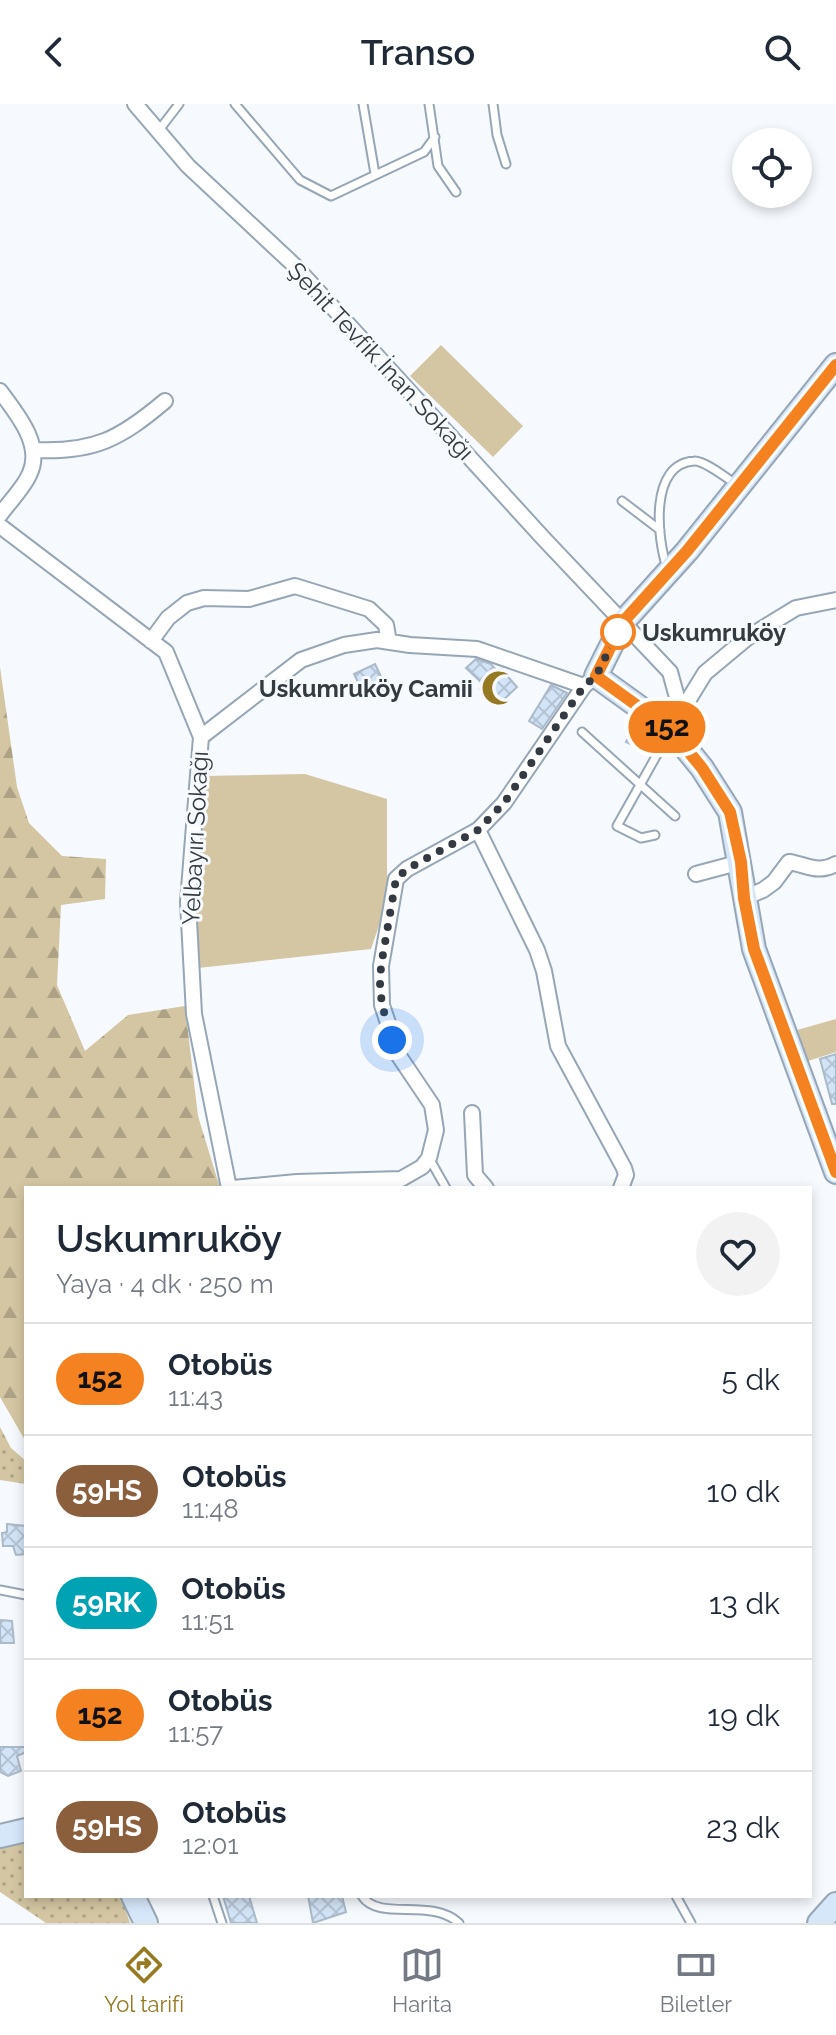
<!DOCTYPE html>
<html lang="tr">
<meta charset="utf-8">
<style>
:root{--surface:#fff;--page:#f2f2f3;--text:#1f2937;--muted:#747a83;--line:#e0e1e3;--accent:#967921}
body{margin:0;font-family:Raleway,sans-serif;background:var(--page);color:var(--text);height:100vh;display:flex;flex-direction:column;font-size:30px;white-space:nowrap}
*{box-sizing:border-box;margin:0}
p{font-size:26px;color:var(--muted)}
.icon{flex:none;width:44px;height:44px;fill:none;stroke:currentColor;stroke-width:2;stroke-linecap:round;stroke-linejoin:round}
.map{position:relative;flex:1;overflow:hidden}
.side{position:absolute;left:24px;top:1082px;width:788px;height:712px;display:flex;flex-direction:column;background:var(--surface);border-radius:0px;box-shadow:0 4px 12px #0003}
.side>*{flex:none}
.badge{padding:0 16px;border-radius:26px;font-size:28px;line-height:52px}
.buttons{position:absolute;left:732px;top:24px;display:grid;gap:16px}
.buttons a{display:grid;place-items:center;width:80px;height:80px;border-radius:50%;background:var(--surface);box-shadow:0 4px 12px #0003;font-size:40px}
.you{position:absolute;width:40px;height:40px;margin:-20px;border:6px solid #fff;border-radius:50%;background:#1a73e8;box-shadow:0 0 0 12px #1a73e833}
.map>.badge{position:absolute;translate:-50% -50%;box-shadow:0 0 0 4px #fff}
.round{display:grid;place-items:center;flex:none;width:84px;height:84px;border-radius:42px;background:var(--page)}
.headline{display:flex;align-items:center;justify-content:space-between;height:136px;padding:0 32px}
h1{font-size:38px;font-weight:600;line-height:60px}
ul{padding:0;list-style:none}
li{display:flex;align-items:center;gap:24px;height:112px;padding:0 32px;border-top:2px solid var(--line)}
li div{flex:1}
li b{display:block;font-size:30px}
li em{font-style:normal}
li .badge{min-width:88px;font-weight:700;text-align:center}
header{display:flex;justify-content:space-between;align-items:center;height:104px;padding:0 32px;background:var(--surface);font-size:36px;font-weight:600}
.menu{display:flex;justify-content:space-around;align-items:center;height:112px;border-top:2px solid var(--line);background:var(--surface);font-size:22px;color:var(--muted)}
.menu a{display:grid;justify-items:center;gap:4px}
.menu .selected{color:var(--accent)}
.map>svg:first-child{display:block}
</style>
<header><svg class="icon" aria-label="back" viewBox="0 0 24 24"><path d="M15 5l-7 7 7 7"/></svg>Transo<svg class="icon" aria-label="search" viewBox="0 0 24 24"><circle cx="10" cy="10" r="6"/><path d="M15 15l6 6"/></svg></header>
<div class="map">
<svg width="836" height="1819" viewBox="0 0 836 1819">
<defs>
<pattern id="grass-dots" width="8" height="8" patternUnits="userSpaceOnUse" patternTransform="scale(2)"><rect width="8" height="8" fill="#d4c6a2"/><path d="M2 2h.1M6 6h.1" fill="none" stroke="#ada286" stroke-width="1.8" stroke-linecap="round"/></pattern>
<pattern id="forest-firs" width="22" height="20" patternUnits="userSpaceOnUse" patternTransform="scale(2)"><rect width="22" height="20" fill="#d4c6a2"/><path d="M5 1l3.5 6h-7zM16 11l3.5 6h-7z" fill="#ada286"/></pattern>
<pattern id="building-cross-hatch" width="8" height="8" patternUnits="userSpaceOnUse" patternTransform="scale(2)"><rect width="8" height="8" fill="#d2e4f6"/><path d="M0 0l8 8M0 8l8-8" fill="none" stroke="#b5c4d4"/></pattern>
</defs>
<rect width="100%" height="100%" fill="#f6f9fd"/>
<path fill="url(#grass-dots)" d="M0,1323L11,1344L26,1357V1380L0,1376Z
M26,1733V1792H121L130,1819H46L0,1788V1738Z"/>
<path fill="url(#forest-firs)" d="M0,563L17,683L29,719L62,752L106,755L105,795L61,801L57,881L85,947L128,911L185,902L198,1012L220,1084H26V1338L0,1293Z"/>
<path fill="#d4c6a2" d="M441,241L523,322L493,353L410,272Z
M305,670L387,695V798L371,845L198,864L197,772L203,672Z
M836,915V948L808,957L797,926Z"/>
<path fill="url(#building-cross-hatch)" stroke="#a9baca" stroke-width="2" d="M476,555L491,560L498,568L501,565L517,583L497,602L480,585L484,581L466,564Z
M375,560L387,585L366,595L354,570Z
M551,581L567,589L542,625L529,617Z
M636,620L654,631L646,647L626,638Z
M836,950V1000H832L820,955Z
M7,1420L26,1422V1450L16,1451L13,1442H3L2,1429L7,1428Z
M0,1516L12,1517L14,1539H0Z
M0,1643H26V1648L17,1652L21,1667L8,1672L0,1668Z
M223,1792H249L257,1819H231Z
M308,1792H342L346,1808L313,1819Z"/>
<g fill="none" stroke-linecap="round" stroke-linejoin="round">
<g stroke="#96a6b6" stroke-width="11">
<path id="lane" d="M235,0L300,76L331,92L424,48L435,33
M363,0L375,70
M429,0L438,62L456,88
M493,0L497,31L506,60
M159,26L179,0
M622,397L660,426
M667,464C657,434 649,360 694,357C704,356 728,375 737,381
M582,628L675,712
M655,731L641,734L617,722L668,631
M429,1054L446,1084
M0,1486L26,1491
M213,1792L222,1819
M362,1792C379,1818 431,1793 459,1819
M676,1792L691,1819"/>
</g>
<g stroke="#96a6b6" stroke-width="18">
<path id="street" d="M135,0L188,62L294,161L544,435L670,568L681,608L671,626
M0,287C16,309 43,340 30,369C24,384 9,398 0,411
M33,346C94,349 120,335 165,297
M0,422L166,548L201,633L188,798L194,910L229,1084
M151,537L168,514L187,499L204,494L249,495L295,482L369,505L386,521L389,538
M681,608L705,569L747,534L796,504L836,496
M201,633L301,556L344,541L377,536L410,541L477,545L584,582L591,576
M478,726L537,846L544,867L558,942L624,1064L626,1071L621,1084
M696,770L741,758
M744,794L763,786L774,778L789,758C808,761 817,770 836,760
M472,1009L475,1071L486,1084
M233,1084L297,1078L401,1075L422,1063L429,1054L436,1026L432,1001L399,952L382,901L381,862L396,775L407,765L478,726L504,699L584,582"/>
</g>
<g stroke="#96a6b6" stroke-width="26">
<path id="secondary" d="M836,261L687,447L623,518L596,572L671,626L702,664L730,708L754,845L836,1068
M0,1732L26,1726
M133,1792L146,1819
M819,1819L836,1800"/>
</g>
<use href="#lane" stroke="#fff" stroke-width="7"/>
<use href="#street" stroke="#fff" stroke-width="14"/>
<use href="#secondary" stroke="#d5e7f9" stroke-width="22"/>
</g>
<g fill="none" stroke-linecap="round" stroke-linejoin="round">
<g stroke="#fff" stroke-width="18">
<path id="line" d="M836,261L687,447L623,518L596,572L671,626L702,664L730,708L741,758L744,794L754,845L836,1068"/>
</g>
<use href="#line" stroke="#f58220" stroke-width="12"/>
<path stroke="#343a41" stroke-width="8" stroke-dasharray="0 14.4" d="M392,936L382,901L380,881L381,862L396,775L407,765L478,726L504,699L584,582L596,572L618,528"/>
</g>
<defs>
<g id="mosque-bare" transform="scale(2.76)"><path d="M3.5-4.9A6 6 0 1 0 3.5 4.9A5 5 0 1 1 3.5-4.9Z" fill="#967921" stroke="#f6f9fd" stroke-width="2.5" paint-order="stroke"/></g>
</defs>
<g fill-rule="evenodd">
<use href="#mosque-bare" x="499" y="584"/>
</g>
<circle fill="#fff" stroke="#f58220" stroke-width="4" cx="618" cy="528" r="16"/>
<g text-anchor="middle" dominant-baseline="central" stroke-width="6" stroke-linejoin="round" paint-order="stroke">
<g font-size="24" fill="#343a41" stroke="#f6f9fd">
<text transform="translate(381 257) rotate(47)">Şehit Tevfik İnan Sokağı</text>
<text transform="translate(195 734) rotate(-87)">Yelbayırı Sokağı</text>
</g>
<g font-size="24" font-weight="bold" fill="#343a41" stroke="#f6f9fd" text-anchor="start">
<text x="642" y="528">Uskumruköy</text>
</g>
<g font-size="24" font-weight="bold" fill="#343a41" stroke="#f6f9fd" text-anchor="end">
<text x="473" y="584">Uskumruköy Camii</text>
</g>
</g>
</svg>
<div class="buttons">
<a><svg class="icon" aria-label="locate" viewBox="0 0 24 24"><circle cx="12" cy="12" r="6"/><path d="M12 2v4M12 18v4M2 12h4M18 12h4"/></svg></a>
</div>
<div class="you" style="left:392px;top:936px"></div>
<b class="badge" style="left:667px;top:623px;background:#f58220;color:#111">152</b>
<section class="side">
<div class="headline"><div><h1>Uskumruköy</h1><p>Yaya · 4 dk · 250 m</p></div><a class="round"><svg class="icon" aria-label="heart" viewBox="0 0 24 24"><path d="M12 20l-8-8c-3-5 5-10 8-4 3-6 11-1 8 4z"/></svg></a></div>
<ul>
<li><span class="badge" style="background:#f58220;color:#111">152</span><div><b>Otobüs</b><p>11:43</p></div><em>5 dk</em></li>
<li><span class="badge" style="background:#8b5e3c;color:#fff">59HS</span><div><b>Otobüs</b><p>11:48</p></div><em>10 dk</em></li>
<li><span class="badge" style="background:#00a3b4;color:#fff">59RK</span><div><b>Otobüs</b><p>11:51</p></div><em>13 dk</em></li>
<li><span class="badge" style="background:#f58220;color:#111">152</span><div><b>Otobüs</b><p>11:57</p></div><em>19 dk</em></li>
<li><span class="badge" style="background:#8b5e3c;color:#fff">59HS</span><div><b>Otobüs</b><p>12:01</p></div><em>23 dk</em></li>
</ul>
</section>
</div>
<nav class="menu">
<a class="selected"><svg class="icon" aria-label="directions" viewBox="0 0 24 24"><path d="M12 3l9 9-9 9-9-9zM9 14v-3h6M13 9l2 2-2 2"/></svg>Yol tarifi</a>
<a><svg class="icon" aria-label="map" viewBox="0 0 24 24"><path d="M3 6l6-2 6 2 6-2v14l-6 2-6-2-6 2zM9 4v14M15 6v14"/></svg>Harita</a>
<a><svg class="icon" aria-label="tickets" viewBox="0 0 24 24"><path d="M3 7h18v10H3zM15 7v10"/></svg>Biletler</a>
</nav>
